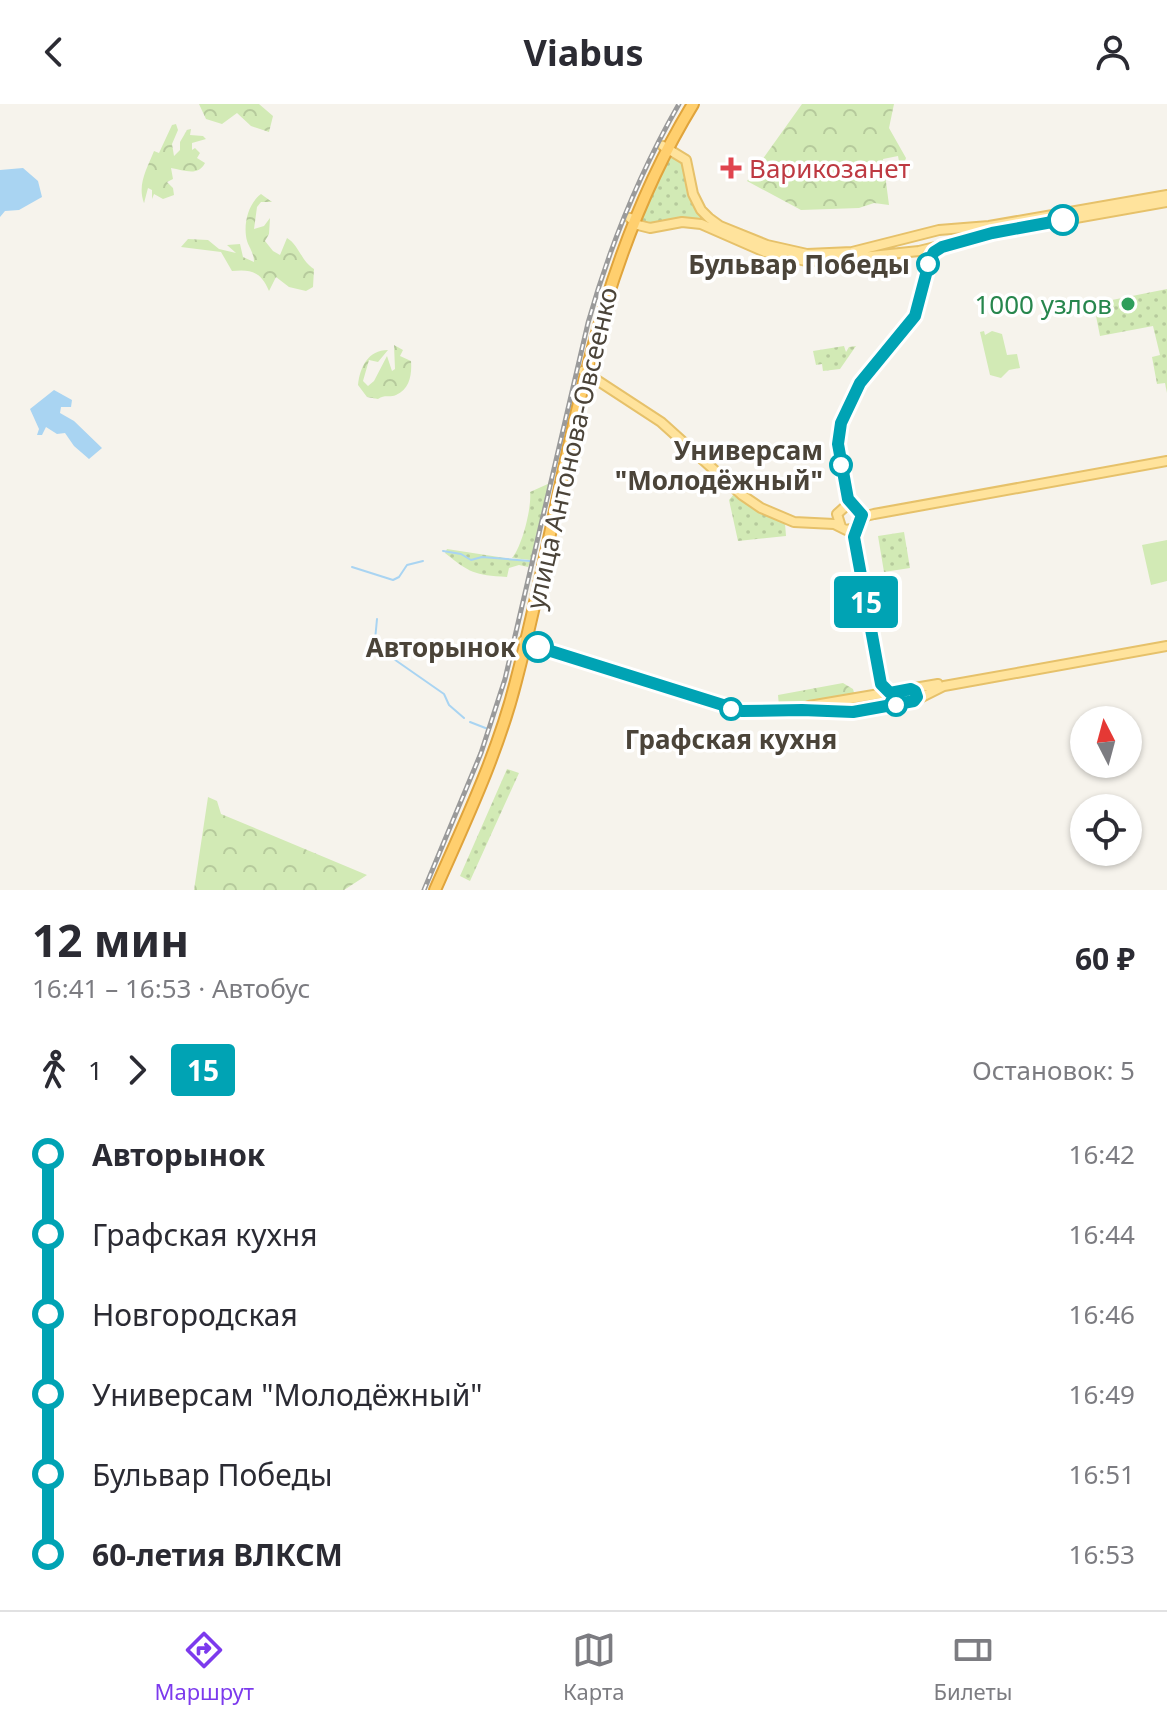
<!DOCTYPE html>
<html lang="ru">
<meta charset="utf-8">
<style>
:root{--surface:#fff;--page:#f2f2f3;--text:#2b2b33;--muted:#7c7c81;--line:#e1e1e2;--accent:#7c3aed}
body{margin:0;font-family:"Noto Sans",sans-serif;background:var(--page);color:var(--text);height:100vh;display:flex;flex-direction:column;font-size:30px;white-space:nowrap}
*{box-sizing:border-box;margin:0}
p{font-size:26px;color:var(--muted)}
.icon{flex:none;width:44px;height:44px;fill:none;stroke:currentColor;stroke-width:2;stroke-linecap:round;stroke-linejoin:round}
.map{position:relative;height:786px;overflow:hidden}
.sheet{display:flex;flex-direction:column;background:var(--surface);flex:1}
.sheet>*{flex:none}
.badge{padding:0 16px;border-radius:6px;font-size:28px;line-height:52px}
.needle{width:52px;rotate:354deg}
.buttons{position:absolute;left:1070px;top:602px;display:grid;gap:16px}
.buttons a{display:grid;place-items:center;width:72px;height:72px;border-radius:50%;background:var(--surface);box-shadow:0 2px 6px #0004;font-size:40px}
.map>.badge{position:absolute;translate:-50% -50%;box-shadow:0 0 0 4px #fff}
.legs{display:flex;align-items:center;gap:12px;height:88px;padding:0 32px;font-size:26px}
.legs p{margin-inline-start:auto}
.overview{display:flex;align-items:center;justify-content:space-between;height:136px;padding:0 32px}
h1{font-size:44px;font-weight:700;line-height:60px}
ul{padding:0 32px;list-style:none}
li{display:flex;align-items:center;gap:28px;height:80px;font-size:30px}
li i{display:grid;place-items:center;width:12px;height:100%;margin:0 10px;background:currentColor}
li i::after{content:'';width:20px;height:20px;margin:-10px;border:6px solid;border-radius:50%;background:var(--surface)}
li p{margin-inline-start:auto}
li:first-child i{background:linear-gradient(#0000 50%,currentColor 0)}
li:last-child i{background:linear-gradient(currentColor 50%,#0000 0)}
header{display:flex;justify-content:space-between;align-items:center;height:104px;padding:0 32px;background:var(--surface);font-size:36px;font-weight:700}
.tab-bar{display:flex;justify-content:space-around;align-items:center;height:112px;border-top:2px solid var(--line);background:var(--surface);font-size:22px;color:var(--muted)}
.tab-bar a{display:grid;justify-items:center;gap:4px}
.tab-bar .current{color:var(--accent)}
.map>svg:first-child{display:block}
</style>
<header><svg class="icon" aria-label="back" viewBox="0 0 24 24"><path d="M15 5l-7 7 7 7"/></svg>Viabus<svg class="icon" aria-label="person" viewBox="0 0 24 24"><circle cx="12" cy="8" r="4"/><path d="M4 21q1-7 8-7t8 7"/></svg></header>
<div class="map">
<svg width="1167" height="786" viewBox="0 0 1167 786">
<defs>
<pattern id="grass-dots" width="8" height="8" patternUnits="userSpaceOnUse" patternTransform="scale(2)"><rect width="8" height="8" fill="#d2eab5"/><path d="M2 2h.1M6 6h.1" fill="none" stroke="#b6ca9c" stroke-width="1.8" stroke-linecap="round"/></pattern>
<pattern id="forest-crowns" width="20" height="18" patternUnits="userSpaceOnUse" patternTransform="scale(2)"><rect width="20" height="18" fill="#d2eab5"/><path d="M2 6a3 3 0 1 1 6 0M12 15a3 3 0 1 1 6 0" fill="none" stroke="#b6ca9c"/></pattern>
</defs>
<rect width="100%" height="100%" fill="#f6f3ec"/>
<path fill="url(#grass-dots)" d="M675,51L684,57L690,89L717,121C691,114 664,126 639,117L638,111L670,52Z
M1167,185V289L1165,279L1157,280L1152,253L1160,251L1153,222L1100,232L1094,202L1097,199Z
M844,242L846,248L849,243L856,242L840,265L823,267L822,260L816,261L813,247Z
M550,379L531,456L512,454C522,443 532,403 530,388Z
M734,390L768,412L785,419L786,432L738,437L729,396Z
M904,428L910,464L884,468L878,432Z
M447,445L530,458L528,463L519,461L509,464L507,473C474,471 470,469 445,449Z
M507,665L519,669L470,777L460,772Z"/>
<path fill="url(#forest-crowns)" d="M199,0H259L273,12L269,28L251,22L237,9L222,20L206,15Z
M802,0H894L889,24L906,54L901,68L898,52L883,55L889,101L874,99L859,104L801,106L747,77Z
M176,20L178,26L172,40L174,52L180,46V38L187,26L191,25L190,31L203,32L206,35L192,39V46L195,44L200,49L197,54L205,59C198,73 184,66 171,64L173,75L167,78L173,84L174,91L163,95L154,90L152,95V86L148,84L144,99C137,80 147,65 154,47L159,49L172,21Z
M261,90L272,98H261L257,103L254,125L264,122L270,114L269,130L265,137L273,147L280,151L287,134C299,141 301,157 314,165L313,183L306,187L289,183L276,173L269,187C261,168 252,165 232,167L221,148L181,143L188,135L208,136L219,145L236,149L227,141L240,140L243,153L254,158C254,147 247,142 246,132C244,117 249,99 261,90Z
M394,241L403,246L400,252L411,257C412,270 410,285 396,291C389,294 385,290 378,295L367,293L358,281C360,263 368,246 388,246L378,258L369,256L363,277L368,282L374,277L387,252L392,267L395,265Z
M843,579L853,585L855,592L779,602L778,591Z
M208,693L217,697L221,710L367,771L344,786H194Z"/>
<path fill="#d2eab5" d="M984,227L985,231L992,227L1002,230L1007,251L1017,250L1020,264L1009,266L1001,274L990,271L980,228Z
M1167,436V477L1151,481L1142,441Z"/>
<path fill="#a9d4f2" d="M23,64L38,77L42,93L19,106L5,107L0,113V66Z
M54,286L72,296L71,303H61L60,309L74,317L102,344L89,355L74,342L65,329L57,330L46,323L42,331H37L39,325L30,305Z"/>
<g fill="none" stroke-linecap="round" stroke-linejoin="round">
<path stroke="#a9d4f2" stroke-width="2" d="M443,447L461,450L471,456L482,453L530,457
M352,463L393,476L399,473L407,461L423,457
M377,515L375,536L378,544L444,590L449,601L464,614
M470,618L488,625"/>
<g stroke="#e6c16a" stroke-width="12">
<path id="major" d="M663,42L686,56L693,90L701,106L709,114L720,122L767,141L807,150L852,148L939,126L989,122L1167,91
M630,114L638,121L650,124L682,118L701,120L765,148L806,157H823L919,147L992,129L1167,98
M583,267L661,318L742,391L761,404L794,418L834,420L846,426L857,424L866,412L874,410L1167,357
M841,423L837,410L847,401C857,401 863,407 862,417
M523,537L721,602L753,608L802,606L863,607L910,599L944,582L1167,542
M809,602L938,580"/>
</g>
<g stroke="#e0a43c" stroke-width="14">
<path id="highway" d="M435,786C465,718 498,649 516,577C568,380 584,178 693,0"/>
</g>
<use href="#major" stroke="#ffe39c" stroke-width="8"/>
<use href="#highway" stroke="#ffcf6e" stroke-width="10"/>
<g stroke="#9a9a9a" stroke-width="5">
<path id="rail" d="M424,786L481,649L505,575L588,219C610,141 639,70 679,0"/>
</g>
<use href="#rail" stroke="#fff" stroke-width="2" stroke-dasharray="6" stroke-linecap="butt"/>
</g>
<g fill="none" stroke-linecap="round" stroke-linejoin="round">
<g stroke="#fff" stroke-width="18">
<path id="line-1" d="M538,543L742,607L802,606L853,608L914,597L917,593L915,587L911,585L890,589L881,580L854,433L862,411L848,395L838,340L841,319L860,279L915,212L930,155L934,148L942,143L992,129L1063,116"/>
</g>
<use href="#line-1" stroke="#00a3b4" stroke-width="12"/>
</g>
<path fill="#e0444e" stroke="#fff" stroke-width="3" d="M727 52h8v8h8v8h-8v8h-8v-8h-8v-8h8z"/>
<g fill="#fff" stroke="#00a3b4" stroke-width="4">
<circle cx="1063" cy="116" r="14"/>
<circle cx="928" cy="160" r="10"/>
<circle cx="841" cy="361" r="10"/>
<circle cx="538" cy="543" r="14"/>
<circle cx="896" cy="601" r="10"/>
<circle cx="731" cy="605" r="10"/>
</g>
<circle fill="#2e9e5b" stroke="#fff" stroke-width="3" cx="1128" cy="200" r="8"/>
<g text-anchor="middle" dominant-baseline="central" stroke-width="7" stroke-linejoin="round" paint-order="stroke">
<g font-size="26" fill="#be3a42" stroke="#fff" text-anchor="start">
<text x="749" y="64">Варикозанет</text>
</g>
<g font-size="26" font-weight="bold" fill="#4b4439" stroke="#fff" text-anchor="end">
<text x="910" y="160">Бульвар Победы</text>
<text x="823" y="346">Универсам<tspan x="823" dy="30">"Молодёжный"</tspan></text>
<text x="516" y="543">Авторынок</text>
<text x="731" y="635" text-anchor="middle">Графская кухня</text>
</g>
<g font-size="26" fill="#27864d" stroke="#fff" text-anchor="end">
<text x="1112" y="200">1000 узлов</text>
</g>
<g font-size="26" fill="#4b4439" stroke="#fff">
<text transform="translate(571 344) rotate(-77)">улица Антонова-Овсеенко</text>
</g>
</g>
</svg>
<div class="buttons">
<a><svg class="needle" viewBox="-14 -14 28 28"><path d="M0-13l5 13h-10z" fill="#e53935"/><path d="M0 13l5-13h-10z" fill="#7c7c81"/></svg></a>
<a><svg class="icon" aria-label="locate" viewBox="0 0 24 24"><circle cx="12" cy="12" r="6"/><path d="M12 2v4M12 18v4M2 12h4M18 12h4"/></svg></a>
</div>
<b class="badge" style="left:866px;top:498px;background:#00a3b4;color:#fff">15</b>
</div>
<section class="sheet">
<div class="overview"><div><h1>12 мин</h1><p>16:41 – 16:53 · Автобус</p></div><b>60 ₽</b></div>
<div class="legs"><svg class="icon" aria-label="walk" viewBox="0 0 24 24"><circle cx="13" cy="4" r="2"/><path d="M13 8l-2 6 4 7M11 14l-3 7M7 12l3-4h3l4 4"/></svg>1<svg class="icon" aria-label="forward" viewBox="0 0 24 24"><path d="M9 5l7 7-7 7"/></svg><b class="badge" style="background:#00a3b4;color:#fff">15</b><p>Остановок: 5</p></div>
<ul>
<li><i style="color:#00a3b4"></i><b>Авторынок</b><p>16:42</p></li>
<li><i style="color:#00a3b4"></i><span>Графская кухня</span><p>16:44</p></li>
<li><i style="color:#00a3b4"></i><span>Новгородская</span><p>16:46</p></li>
<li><i style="color:#00a3b4"></i><span>Универсам &quot;Молодёжный&quot;</span><p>16:49</p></li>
<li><i style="color:#00a3b4"></i><span>Бульвар Победы</span><p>16:51</p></li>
<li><i style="color:#00a3b4"></i><b>60-летия ВЛКСМ</b><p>16:53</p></li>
</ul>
</section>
<nav class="tab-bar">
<a class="current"><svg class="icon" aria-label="directions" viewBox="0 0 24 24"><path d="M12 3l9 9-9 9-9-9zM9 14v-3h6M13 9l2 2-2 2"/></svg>Маршрут</a>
<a><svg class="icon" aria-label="map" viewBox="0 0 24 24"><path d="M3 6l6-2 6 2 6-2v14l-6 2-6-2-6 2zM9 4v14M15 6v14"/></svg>Карта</a>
<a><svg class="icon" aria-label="tickets" viewBox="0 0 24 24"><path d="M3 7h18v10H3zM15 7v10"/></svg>Билеты</a>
</nav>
